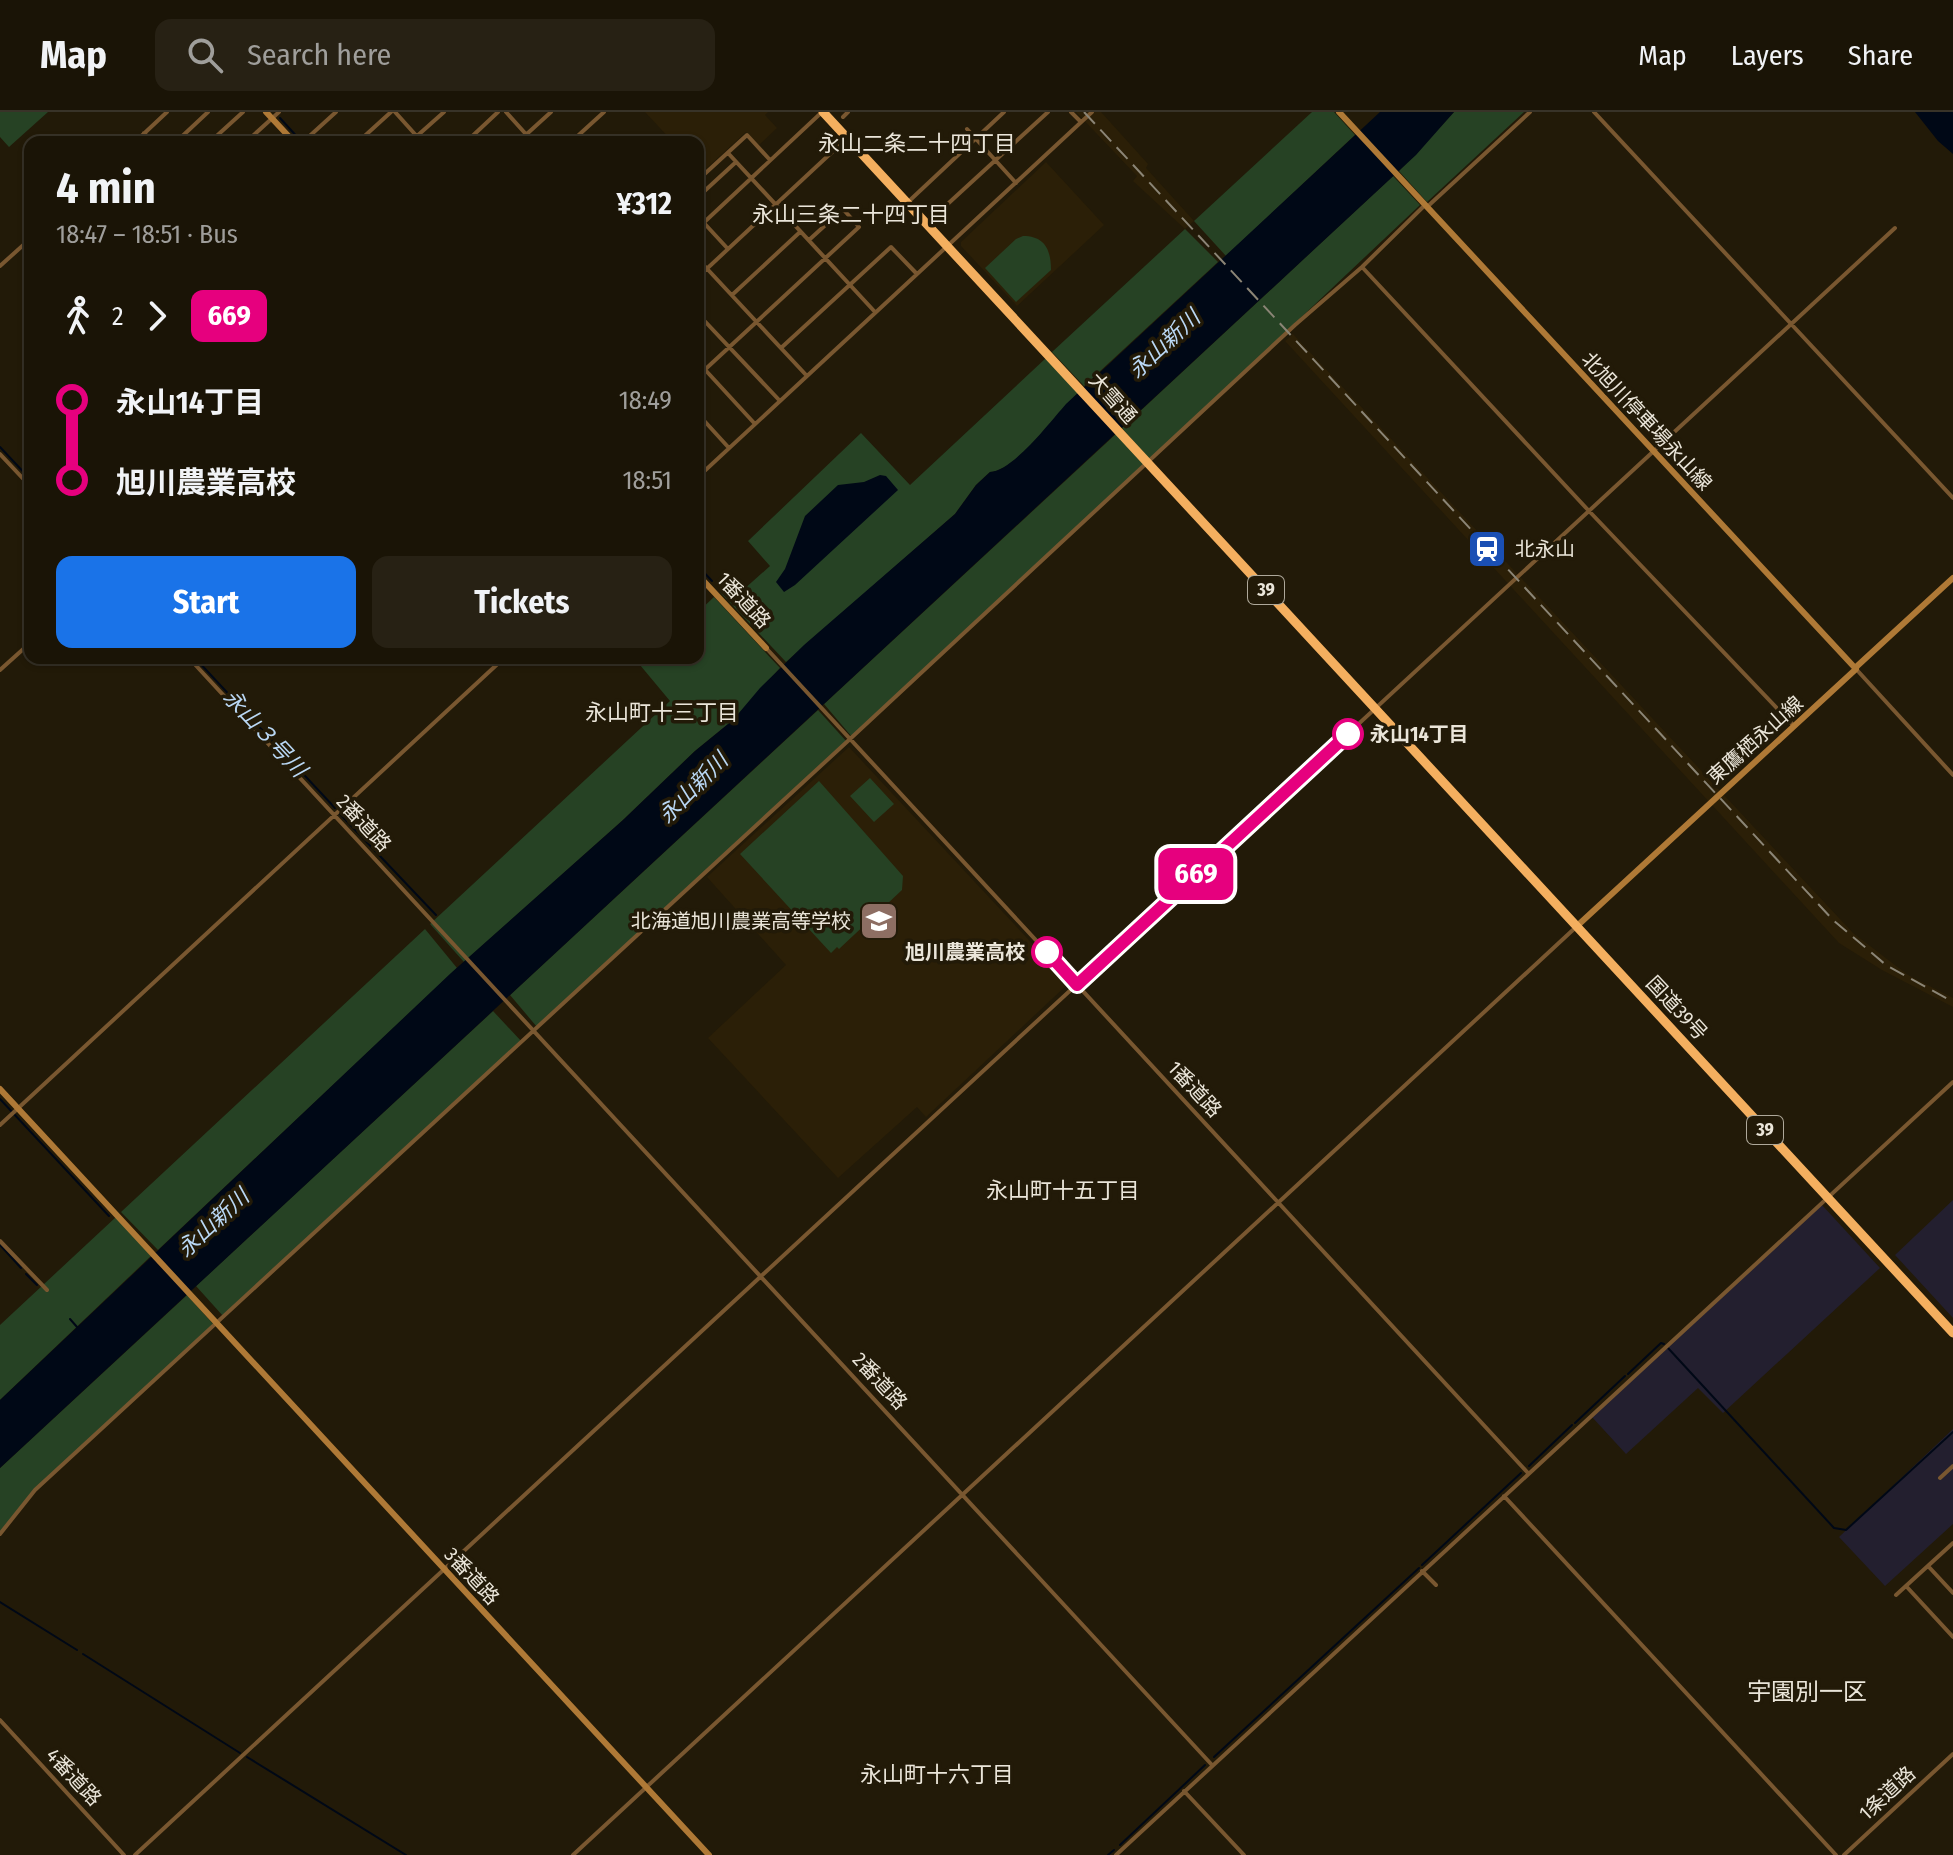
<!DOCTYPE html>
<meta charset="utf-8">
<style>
:root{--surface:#1a1406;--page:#272114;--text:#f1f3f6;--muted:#9f9e9b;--line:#383328;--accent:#1a73e8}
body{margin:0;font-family:"Fira Sans Condensed","Noto Sans JP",sans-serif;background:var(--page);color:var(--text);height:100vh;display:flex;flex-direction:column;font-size:30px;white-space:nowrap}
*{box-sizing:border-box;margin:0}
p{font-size:26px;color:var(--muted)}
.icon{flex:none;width:44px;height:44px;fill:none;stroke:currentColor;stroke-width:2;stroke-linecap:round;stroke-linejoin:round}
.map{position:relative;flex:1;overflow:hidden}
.details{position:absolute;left:24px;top:24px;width:680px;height:528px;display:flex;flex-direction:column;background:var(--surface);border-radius:16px;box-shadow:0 2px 6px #0004,0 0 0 2px var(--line)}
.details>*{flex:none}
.badge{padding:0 16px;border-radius:12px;font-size:28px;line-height:52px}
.map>.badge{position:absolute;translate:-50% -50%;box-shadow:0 0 0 4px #fff}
.legs{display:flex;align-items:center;gap:12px;height:88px;padding:0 32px;font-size:26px}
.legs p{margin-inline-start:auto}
.summary{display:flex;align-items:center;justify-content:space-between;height:136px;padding:0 32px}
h1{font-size:44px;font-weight:700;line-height:60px}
.action{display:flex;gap:16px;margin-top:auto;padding:16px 32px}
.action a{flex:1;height:92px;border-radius:16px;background:var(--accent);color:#fff;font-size:32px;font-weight:700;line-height:92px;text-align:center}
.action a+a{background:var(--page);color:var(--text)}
ul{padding:0 32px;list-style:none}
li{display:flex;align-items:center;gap:28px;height:80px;font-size:30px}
li i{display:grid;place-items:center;width:12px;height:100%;margin:0 10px;background:currentColor}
li i::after{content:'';width:20px;height:20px;margin:-10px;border:6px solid;border-radius:50%;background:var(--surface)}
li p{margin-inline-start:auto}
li:first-child i{background:linear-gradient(#0000 50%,currentColor 0)}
li:last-child i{background:linear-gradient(currentColor 50%,#0000 0)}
header{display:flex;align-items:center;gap:48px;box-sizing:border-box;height:112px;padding:0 40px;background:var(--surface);border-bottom:2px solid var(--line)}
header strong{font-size:38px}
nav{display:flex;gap:44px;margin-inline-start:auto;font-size:28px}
.search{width:560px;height:72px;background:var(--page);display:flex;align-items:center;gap:20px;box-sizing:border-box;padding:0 28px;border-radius:16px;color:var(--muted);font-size:30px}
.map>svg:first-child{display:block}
</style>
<header>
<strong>Map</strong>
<div class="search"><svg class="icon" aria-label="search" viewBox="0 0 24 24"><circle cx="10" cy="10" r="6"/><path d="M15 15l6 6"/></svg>Search here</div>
<nav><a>Map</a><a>Layers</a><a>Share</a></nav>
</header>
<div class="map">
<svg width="1953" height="1743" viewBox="0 0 1953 1743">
<rect width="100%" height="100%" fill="#221a08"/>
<path fill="#2b1f07" d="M645,0H768L765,3L777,16L759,33L746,20L698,64V30H673Z
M1076,0H1101L1148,52L1146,56L1194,109L1185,117L1133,69L1137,64Z
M1046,50L1104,113L1017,194L961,134V130Z
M1293,222L1853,821L1908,863L1953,886V895L1882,858L1839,831L1285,229Z
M849,635L1069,871L926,1005L917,995L838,1066L708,926L786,853L707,765Z"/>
<path fill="#231f2f" d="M1953,1088V1206L1895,1143Z
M1822,1093L1880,1156L1723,1301L1698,1276L1626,1342L1592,1305Z
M1953,1317V1412L1885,1474L1839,1425Z"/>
<path fill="#264224" d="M0,0H48L9,35L0,25Z
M1312,0H1334L1355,23L1226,144L1194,109Z
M1454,0H1524L1427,90L1399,59Z
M1393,64L1420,93L1150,348L1122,316Z
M1185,117L1218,150L1084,274L1052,240Z
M1023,124C1045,124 1051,138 1051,158L1016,190L985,156L1016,127Z
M1046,246L1078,281C1057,300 1017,359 990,360L976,373L955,402L786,550L720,480L723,477L733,487L770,454L748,429L861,321L910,373Z
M1117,321L1145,353L852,625L824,592Z
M714,485L780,556L733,608L695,639L623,708L464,850L430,812L670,589L640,553L648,546H698V500Z
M818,598L847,630L537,915L510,883Z
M870,666L894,692L874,710L850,684Z
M819,669L903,764L902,778L839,837L837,835L831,841L740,742Z
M425,817L457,856L158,1138L121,1100Z
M493,899L522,930L223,1204L196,1174Z
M116,1105L151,1144L0,1288V1213Z
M187,1183L214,1213L35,1378L0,1422V1356Z"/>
<path fill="#000816" d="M1380,0H1454L1416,43L0,1356V1288L451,861L623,708L695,639L733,608L760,576L804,533L955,402L976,373L990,360C1013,359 1050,310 1066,292Z
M1915,0H1953V42L1938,29Z
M880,363L886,364L898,378L795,473L784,480L776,470L785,457L805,404L838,373L864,370Z"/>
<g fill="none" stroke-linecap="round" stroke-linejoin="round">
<path stroke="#000816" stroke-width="2" d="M280,6L300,28
M0,335L30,367
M698,454L712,469
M720,478L745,502
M751,509L752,511
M195,546L335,696
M340,702L436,803
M0,987L109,1104
M0,1133L21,1156
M26,1162L37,1173
M70,1207L77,1215
M1668,1236L1834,1416L1846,1418L1953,1320
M1628,1262L1661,1231L1664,1232
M1575,1311L1625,1264
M1529,1354L1572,1313
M1422,1453L1521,1361
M0,1490L77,1538
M83,1542L240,1641
M247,1645L406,1743
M1214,1645L1419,1456
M1120,1733L1205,1653
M1108,1743L1114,1738"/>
<path stroke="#795730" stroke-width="4" d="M395,0L422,30
M506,0L533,30
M1071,0L1081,10
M1594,0L1953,386
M843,5L848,0
M967,17L1016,71
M144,21L153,30
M417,24L444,0
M135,30L167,0
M176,30L208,0
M210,30L243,0
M246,30L279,0
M303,30L336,0
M358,30L391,0
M466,30L498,0
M518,30L551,0
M571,30L604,0
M728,41L875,200
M698,68L747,23L770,48
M698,85L736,50
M907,91L1004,0
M1427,95L1530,0
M928,110L1048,0
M704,111L728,137
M698,116L822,0
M698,147L807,264
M0,154L30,127
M1362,155L1589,399L1793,613
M698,165L845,28
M732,183L800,120
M698,202L780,289
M781,236L891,135L916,161
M698,250L755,312
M698,264L859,115L843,97L809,128
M698,302L729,336
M0,342L30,374
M698,365L1092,0
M767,537L1528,1361
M189,546L1212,1653
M1856,557L1953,663
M0,558L30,531
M0,1013L504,546
M0,1129L47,1178
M1940,1366L1953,1354
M1504,1384L1836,1743
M0,1422L35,1378L850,627L1295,213L1362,155L1425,93
M1928,1454L1953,1481
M1422,1459L1436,1473
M1906,1474L1953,1525
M1896,1483L1953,1431
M0,1608L124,1743
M1184,1679L1244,1743
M135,1743L1895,116
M573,1743L1575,816
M1116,1743L1953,970
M1844,1743L1953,1642"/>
<path stroke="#af7936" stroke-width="6" d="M266,0L294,30
M1339,0L1856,557L1577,814
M698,463L766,536
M1855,556L1953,466
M0,977L709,1743"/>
<path stroke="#f4af5f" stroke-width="9" d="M823,0L1953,1221"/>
<path stroke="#8b8576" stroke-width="2" stroke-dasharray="16 8" stroke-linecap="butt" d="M1084,0L1833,808L1886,853L1953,890"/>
</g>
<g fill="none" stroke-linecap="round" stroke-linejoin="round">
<g stroke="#fff" stroke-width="18">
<path id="line-1" d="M1047,840L1077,873L1348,622"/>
</g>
<use href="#line-1" stroke="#e6007e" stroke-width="12"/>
</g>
<defs>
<g id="station-square" transform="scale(2)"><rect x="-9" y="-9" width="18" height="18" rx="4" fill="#1a4fb4" stroke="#221a08"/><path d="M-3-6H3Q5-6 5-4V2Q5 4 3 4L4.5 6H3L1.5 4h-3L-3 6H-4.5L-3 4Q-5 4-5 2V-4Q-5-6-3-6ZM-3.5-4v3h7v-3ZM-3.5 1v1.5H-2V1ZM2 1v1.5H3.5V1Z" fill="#fff"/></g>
<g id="school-square" transform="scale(2)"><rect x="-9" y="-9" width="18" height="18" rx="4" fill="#8d6e63" stroke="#221a08"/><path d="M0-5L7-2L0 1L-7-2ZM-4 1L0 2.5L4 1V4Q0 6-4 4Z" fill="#fff"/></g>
</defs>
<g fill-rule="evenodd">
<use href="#station-square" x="1487" y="437"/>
<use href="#school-square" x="879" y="809"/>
</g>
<g fill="#fff" stroke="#e6007e" stroke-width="4">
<circle cx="1348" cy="622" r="14"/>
<circle cx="1047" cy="840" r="14"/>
</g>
<g text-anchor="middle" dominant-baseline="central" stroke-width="7" stroke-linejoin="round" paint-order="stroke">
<g fill="#221a08" stroke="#aea89a" stroke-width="2">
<rect x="1248" y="464" width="36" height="28" rx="6"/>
<rect x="1747" y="1004" width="36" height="28" rx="6"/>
</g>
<g font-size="18" font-weight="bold" fill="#eae5d9">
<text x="1266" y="478">39</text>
<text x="1765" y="1018">39</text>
</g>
<g font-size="20" fill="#eae5d9" stroke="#221a08">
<text transform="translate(1113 286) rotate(48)">大雪通</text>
<text transform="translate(1647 309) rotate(47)">北旭川停車場永山線</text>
<text transform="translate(744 488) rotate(47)">1番道路</text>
<text transform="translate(1755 628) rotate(-42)">東鷹栖永山線</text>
<text transform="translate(364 711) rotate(47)">2番道路</text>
<text transform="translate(1677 896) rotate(47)">国道39号</text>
<text transform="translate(1195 977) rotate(47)">1番道路</text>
<text transform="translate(880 1269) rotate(47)">2番道路</text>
<text transform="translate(472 1464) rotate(47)">3番道路</text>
<text transform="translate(74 1665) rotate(47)">4番道路</text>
<text transform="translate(1887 1681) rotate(-43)">1条道路</text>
</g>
<g font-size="20" fill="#eae5d9" stroke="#221a08" text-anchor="start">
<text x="1515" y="437">北永山</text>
<text x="851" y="809" text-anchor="end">北海道旭川農業高等学校</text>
</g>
<g font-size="20" font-weight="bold" fill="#eae5d9" stroke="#221a08" text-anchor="start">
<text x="1370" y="622">永山14丁目</text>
<text x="1025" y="840" text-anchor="end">旭川農業高校</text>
</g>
<g font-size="22" fill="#eae5d9" stroke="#221a08">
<text x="917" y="31">永山二条二十四丁目</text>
<text x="851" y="102">永山三条二十四丁目</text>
<text x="662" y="600">永山町十三丁目</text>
<text x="1063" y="1078">永山町十五丁目</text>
<text x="937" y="1662">永山町十六丁目</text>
</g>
<g font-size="22" font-style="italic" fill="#bad8f5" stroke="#221a08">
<text transform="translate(1164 232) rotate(-43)">永山新川</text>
<text transform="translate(265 621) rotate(47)">永山３号川</text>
<text transform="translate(693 676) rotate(-46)">永山新川</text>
<text transform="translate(213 1111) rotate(-43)">永山新川</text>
</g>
<g font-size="24" fill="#eae5d9" stroke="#221a08">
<text x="1807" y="1580">宇園別一区</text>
</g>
</g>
</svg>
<b class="badge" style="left:1196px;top:762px;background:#e6007e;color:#fff">669</b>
<section class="details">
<div class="summary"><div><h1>4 min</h1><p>18:47 – 18:51 · Bus</p></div><b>¥312</b></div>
<div class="legs"><svg class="icon" aria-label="walk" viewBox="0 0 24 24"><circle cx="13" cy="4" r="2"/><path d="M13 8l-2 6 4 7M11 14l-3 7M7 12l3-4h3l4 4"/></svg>2<svg class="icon" aria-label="forward" viewBox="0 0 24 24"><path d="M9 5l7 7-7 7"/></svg><b class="badge" style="background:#e6007e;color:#fff">669</b></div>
<ul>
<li><i style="color:#e6007e"></i><b>永山14丁目</b><p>18:49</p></li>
<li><i style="color:#e6007e"></i><b>旭川農業高校</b><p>18:51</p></li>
</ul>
<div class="action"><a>Start</a><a>Tickets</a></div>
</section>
</div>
